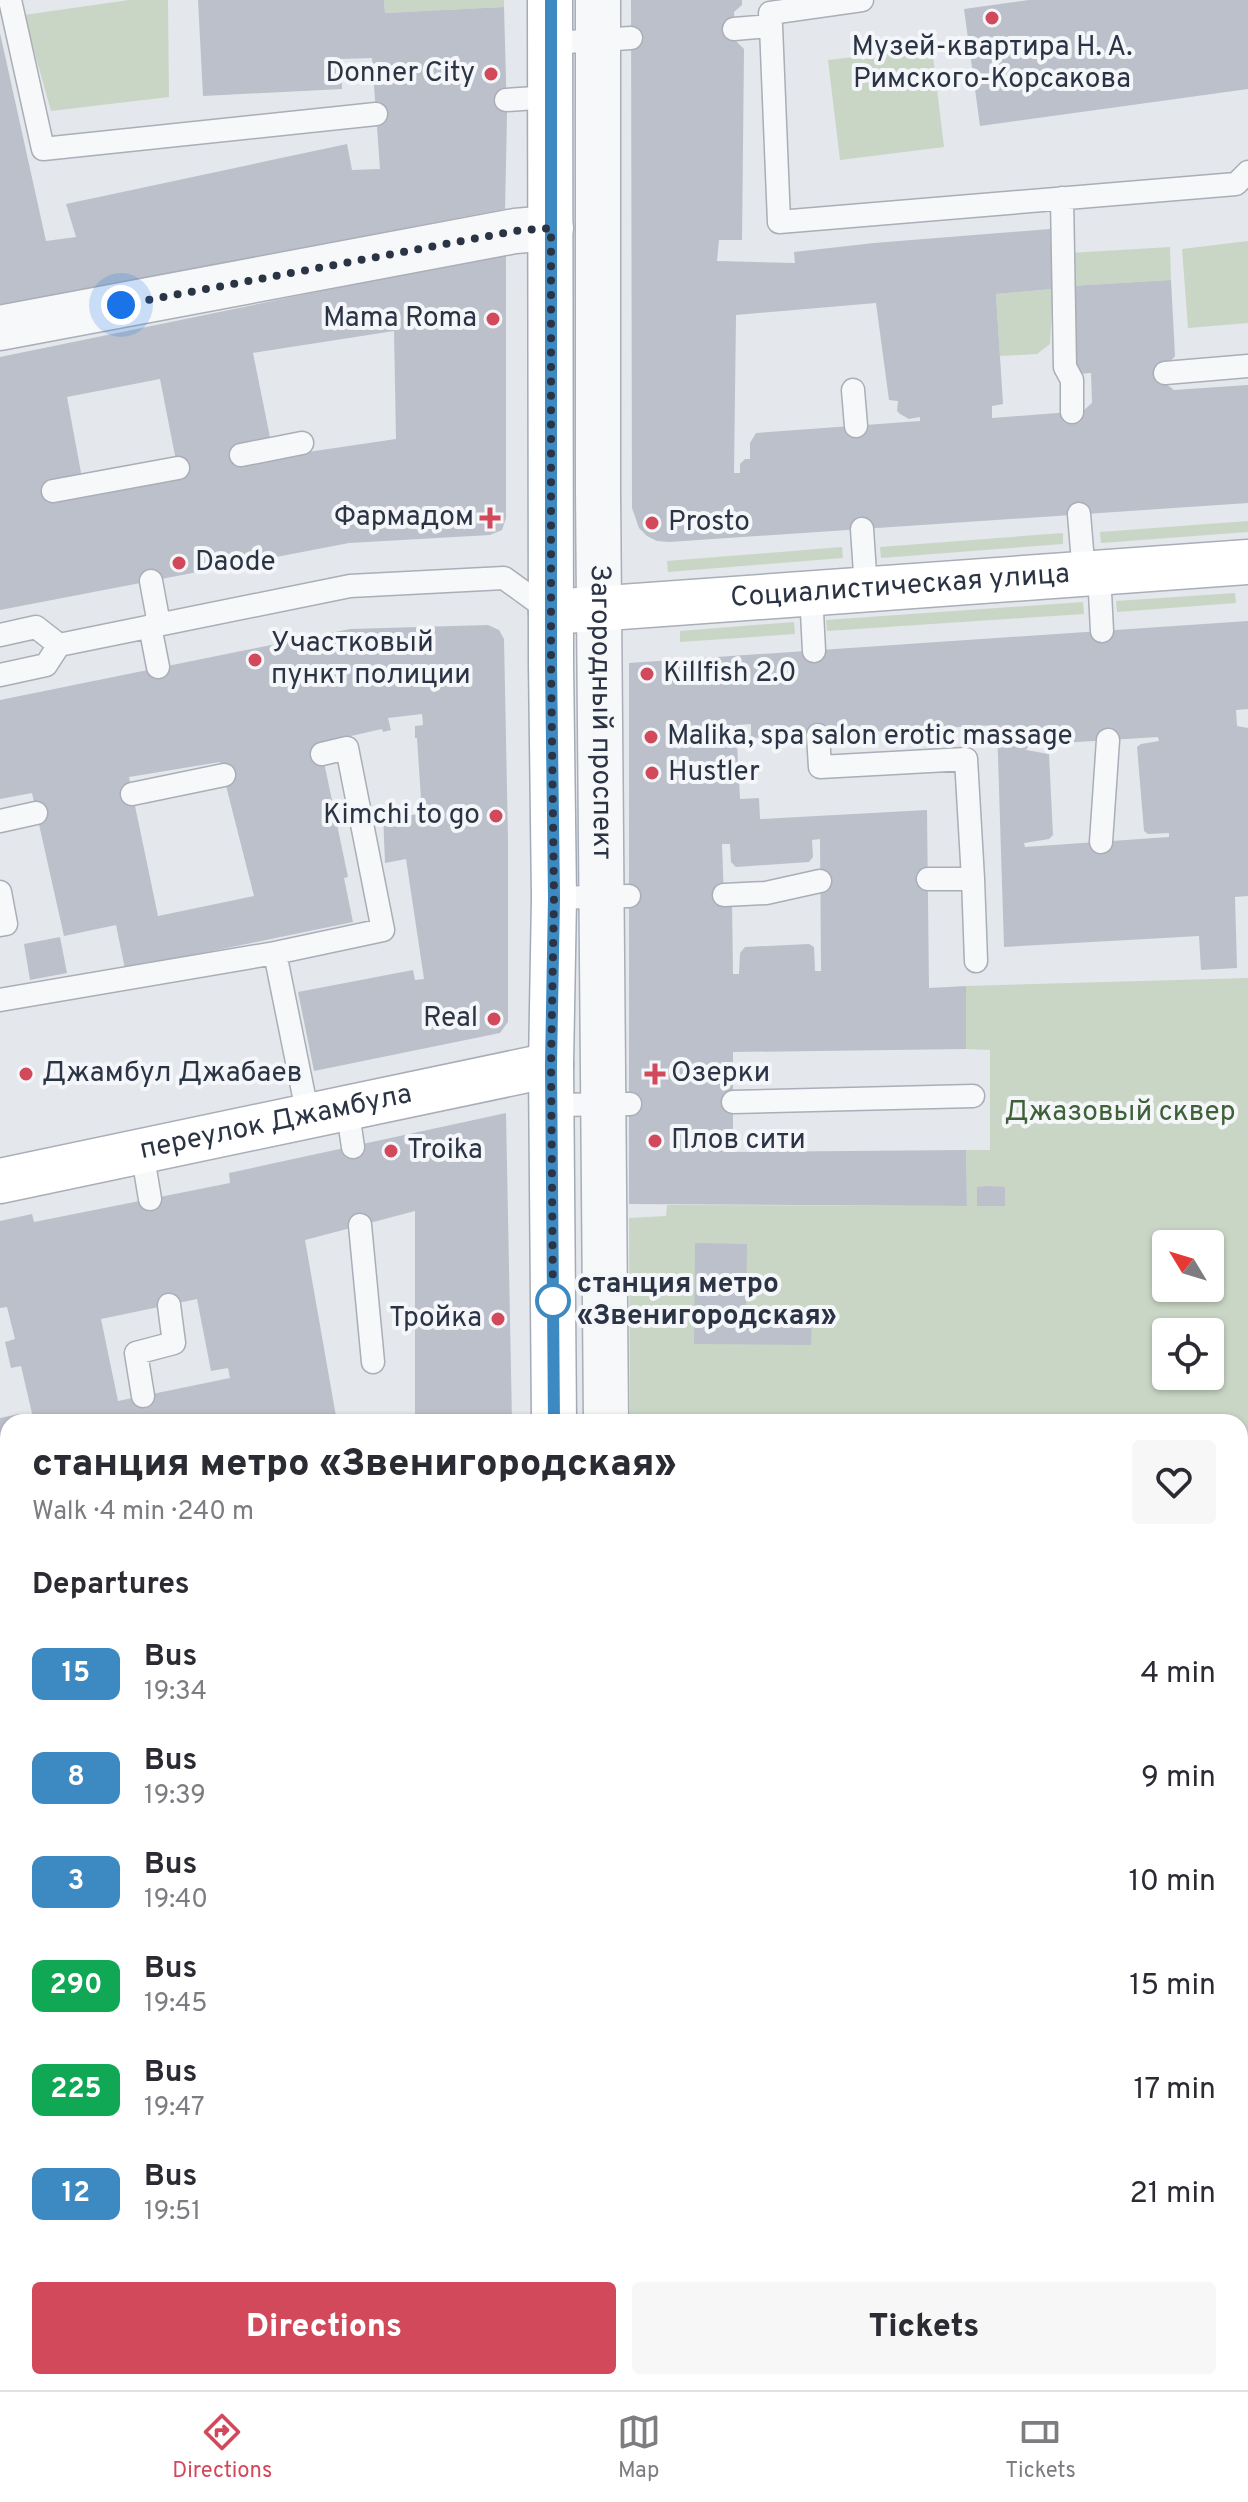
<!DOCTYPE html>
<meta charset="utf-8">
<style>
:root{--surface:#fff;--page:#f7f7f7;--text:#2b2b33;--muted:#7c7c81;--line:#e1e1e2;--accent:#d1495b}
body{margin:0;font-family:Overpass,sans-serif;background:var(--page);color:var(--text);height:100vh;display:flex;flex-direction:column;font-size:30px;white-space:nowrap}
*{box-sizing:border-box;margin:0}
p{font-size:26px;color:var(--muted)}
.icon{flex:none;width:44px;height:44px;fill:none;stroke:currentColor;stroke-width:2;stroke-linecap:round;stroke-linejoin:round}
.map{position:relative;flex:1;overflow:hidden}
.panel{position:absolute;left:0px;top:1414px;width:1248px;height:976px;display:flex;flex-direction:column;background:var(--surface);border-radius:24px 24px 0 0;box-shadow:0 2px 6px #0004}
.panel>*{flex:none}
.badge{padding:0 16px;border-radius:12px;font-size:28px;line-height:52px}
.needle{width:52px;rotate:308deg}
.fabs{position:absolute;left:1152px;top:1230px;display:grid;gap:16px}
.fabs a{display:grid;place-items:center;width:72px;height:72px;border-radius:8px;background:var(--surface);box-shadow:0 2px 6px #0004;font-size:40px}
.you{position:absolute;width:40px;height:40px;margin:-20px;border:6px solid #fff;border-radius:50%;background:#1a73e8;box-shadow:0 0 0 12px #1a73e833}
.map>.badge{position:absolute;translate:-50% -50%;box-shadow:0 0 0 4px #fff}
h2{padding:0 32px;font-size:30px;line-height:72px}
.round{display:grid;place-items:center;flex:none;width:84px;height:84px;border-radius:8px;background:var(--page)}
.head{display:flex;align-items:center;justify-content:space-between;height:136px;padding:0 32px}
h1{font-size:38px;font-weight:800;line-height:60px}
.action{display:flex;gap:16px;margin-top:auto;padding:16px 32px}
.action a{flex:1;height:92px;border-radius:8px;background:var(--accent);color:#fff;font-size:32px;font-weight:800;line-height:92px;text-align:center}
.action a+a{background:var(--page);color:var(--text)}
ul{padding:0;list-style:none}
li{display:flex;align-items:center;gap:24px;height:104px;padding:0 32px}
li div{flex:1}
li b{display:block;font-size:30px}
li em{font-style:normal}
li .badge{min-width:88px;font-weight:700;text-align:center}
.tabs{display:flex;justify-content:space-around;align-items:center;height:112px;border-top:2px solid var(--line);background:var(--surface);font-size:22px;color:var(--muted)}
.tabs a{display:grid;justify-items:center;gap:4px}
.tabs .on{color:var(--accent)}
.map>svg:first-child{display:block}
</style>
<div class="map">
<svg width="1248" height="2390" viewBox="0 0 1248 2390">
<rect width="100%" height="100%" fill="#e4e7ec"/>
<path fill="#d2d6de" d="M8,1577V1936L0,1937V1578Z"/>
<path fill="#c9d6c5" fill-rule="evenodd" d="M129,0H168L169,97L51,111L24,15Z
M384,0H504V7L385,13Z
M932,48L944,147L840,160L828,60Z
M1248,241V323L1188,328L1182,249Z
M1170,247L1171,280L1071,286L1070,253Z
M1053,289L1050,344L1037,354L1000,356L996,294Z
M1248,521V532L1101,543L1100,532Z
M1063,533V544L881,558L880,547Z
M842,547L843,558L668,572L667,561Z
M1235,593L1236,603L1117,612L1116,601Z
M1083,602L1084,614L827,631L826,620Z
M794,622L795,634L680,642V631Z
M1248,978V1484H1240V1422H630L629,1218L666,1216L667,1205L967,1206L966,1150H990V1050L966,1049V986ZM1166,1244H1210V1288H1166ZM1166,1332H1210V1376H1166Z
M8,2297V2382H345L343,2390H0V2299Z
M690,2382H797V2390H689Z"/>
<path fill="#bbc0ca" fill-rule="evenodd" d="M198,0H384L385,13L504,7L507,116L505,209L0,306V33L46,241L76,237L66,204L347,144L352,170L380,169L372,58L341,59L342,89L203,96Z
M631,0H742V5L734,12L735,40L744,49L742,240H719L717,261L795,263L794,252L874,243L1050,229L1053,289L996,294L1003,404L992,406V418L1083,411L1092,403L1091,373L1080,374L1076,370L1071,286L1171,280L1175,356L1166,366L1165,383L1174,390L1248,385V503L669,542L657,541L647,536L639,528L632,508ZM876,303L889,400L898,401L897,411L900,414L909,419L920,417V421L756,433L750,443V459H745L740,464V473H734L736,315Z
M1029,0H1248V89L980,126L964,9Z
M506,253V518L502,530L490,535L349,543L0,610V357ZM394,331L396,439L274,457L253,353ZM160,379L179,476L82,478L67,397Z
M1248,621V709L1236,710L1237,726L1248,728V896L1235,897L1237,968L1201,970L1199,936L1004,947L997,725L751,738V724L736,725L740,799L759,798L760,819L927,810L929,988L966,986V1049L733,1052V1152L966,1150L967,1206L629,1204V663ZM1158,737L1159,741L1141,744L1137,747L1144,831L1148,834L1169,833V837L1025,847L1024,843L1049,839L1053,835L1049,754L1026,750L1029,745ZM820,839L821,971H815L814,947L809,944L745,947L740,953L739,974H733L732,900L724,899L722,844H730L731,862L736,867L809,862L813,857L812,840Z
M488,625L499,630L504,639L508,839V1022L500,1033L314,1071L298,992L413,970L415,980L424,979L406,859L385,863L383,814L401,812V816L422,814L417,738H415V726L423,725L422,714L388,718L391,730L383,732L382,729L320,743L348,877L344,878L353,922L125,969L116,925L64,936L32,793L0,799V700L350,629ZM220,762L254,896L158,916L129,777Z
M60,937L67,973L30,980L24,944Z
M506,1113L512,1422H415V1211L305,1240L337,1422H34L21,1366L11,1368L5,1342L15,1339L7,1307L0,1308V1221L32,1214L34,1222L230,1183L229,1173ZM197,1299L211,1371L228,1368L230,1378L118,1401L101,1319Z
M988,1186L1005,1187V1206H977V1187Z
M695,1243L747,1244L746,1311L812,1312L811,1345L694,1344Z
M19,1414L21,1422H8V1465L2,1467L5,1483L0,1493V1418Z
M1240,1484H1248V1540H1240Z
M8,1523V1577L0,1578V1525Z
M1248,1686V2027L1240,2026V1687Z
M8,2071V2164H0V2072Z
M1248,2071V2180L1240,2179V2078Z
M8,2244V2297L0,2299V2245Z
M1240,2366L1248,2367V2390H1057L1058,2382H1240Z
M424,2382H513V2390H424Z
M801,2382H956V2390H801Z"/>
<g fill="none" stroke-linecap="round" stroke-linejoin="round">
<g stroke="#a9aeb7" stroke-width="25">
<path id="lane" d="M10,0L43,149L376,114
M771,26L770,13L862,0
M734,29L771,26L779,222L1236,184L1248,172
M551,43L631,38
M506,100L551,97
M1062,198L1065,367L1072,380V412
M1165,373L1248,366
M853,390L856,426
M241,455L302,443
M53,491L178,468
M1079,514L1084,574
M862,529L866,588
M1099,573L1102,631
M151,581L159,624
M811,593L814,651
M150,626L158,667
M0,635L36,627L59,645
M0,675L46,665L59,645L350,586L504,578L551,612
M818,735L820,767L966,759L973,879H928
M132,794L224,775
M0,821L36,813
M1101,842L1108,740
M973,879L976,961
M0,892L6,924L0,925
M724,895L766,893L820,881
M554,898L629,896
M275,953L308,1116
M0,1000L275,953L383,930L347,748L322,754
M733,1102L973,1096
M552,1105L630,1104
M347,1107L353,1147
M142,1151L150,1199
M360,1225L373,1362
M143,1396L136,1353L174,1343L169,1305
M1240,1587H1248
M0,1804L8,1851
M1240,2049L1248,2050
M0,2191L4,2215H0
M393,2382V2390
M993,2382V2390"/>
</g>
<g stroke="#a9aeb7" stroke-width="47">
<g id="street">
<path id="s1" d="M598,0V491L606,1422"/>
<path d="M0,328L515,231L551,228"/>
<path d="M0,1982L8,1981"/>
</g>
</g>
<g stroke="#a9aeb7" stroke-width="47">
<g id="secondary">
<path id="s2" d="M551,612L1248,562"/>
<path id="s3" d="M0,1181L551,1065"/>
<path d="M0,2023L8,2021"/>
<path d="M1240,2228L1248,2229"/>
</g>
</g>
<g stroke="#a3abb8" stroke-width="47">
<path id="primary" d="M550,0L551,663L554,898L551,1065L554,1422
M1240,2306H1248
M545,2382L546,2390
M630,2382V2390"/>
</g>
<use href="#lane" stroke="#f7f8fa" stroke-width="22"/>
<use href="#street" stroke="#f7f8fa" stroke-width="44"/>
<use href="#secondary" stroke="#fff" stroke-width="44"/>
<use href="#primary" stroke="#fff" stroke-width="44"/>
<path stroke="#7d8696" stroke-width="2" d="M1240,2254L1248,2255
M1240,2279L1248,2280
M566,2390L567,2382
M592,2390L593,2382"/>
</g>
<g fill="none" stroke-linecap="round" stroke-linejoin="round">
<g stroke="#fff" stroke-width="18">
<path id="line" d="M551,0V663L554,898L551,1065L554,1422"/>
</g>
<use href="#line" stroke="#3d8ac2" stroke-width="12"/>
<path stroke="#2b3445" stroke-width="8" stroke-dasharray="0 14.4" d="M121,305L515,231L551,228V663L554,898L551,1065L553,1303V1301"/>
</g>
<g fill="#d1495b" stroke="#f4f6f9" stroke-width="3">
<circle cx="992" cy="18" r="8"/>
<circle cx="491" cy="74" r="8"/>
<circle cx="493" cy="319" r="8"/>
<path d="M486 506h8v8h8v8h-8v8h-8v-8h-8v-8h8z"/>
<circle cx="652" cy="523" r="8"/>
<circle cx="179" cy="563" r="8"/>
<circle cx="255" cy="660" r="8"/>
<circle cx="647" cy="674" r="8"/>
<circle cx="651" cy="737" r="8"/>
<circle cx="652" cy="773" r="8"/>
<circle cx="496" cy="816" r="8"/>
<circle cx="494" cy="1019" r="8"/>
<circle cx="26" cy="1074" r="8"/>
<path d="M651 1062h8v8h8v8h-8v8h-8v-8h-8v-8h8z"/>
<circle cx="655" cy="1141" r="8"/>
<circle cx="391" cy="1151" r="8"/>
<circle cx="498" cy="1319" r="8"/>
</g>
<circle fill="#fff" stroke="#3d8ac2" stroke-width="4" cx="553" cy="1301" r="16"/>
<g text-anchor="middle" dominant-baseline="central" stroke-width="8" stroke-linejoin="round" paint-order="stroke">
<g font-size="28" fill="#2b3445" stroke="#f4f6f9" text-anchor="start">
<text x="992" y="48" text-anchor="middle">Музей-квартира Н. А.<tspan x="992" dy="32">Римского-Корсакова</tspan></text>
<text x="475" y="74" text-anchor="end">Donner City</text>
<text x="477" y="319" text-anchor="end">Mama Roma</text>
<text x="474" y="518" text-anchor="end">Фармадом</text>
<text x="668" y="523">Prosto</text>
<text x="195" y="563">Daode</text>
<text x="271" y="644">Участковый<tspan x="271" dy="32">пункт полиции</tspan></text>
<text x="663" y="674">Killfish 2.0</text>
<text x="667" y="737">Malika, spa salon erotic massage</text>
<text x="668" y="773">Hustler</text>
<text x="480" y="816" text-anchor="end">Kimchi to go</text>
<text x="478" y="1019" text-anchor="end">Real</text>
<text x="42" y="1074">Джамбул Джабаев</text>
<text x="671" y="1074">Озерки</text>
<text x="671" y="1141">Плов сити</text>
<text x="407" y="1151">Troika</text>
<text x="482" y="1319" text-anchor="end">Тройка</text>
</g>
<g font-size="28" fill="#2b3445" stroke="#f4f6f9">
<text stroke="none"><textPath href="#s2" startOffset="350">Социалистическая улица</textPath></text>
<text stroke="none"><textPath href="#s1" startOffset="712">Загородный проспект</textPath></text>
<text stroke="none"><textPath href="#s3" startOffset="282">переулок Джамбула</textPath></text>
</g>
<g font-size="28" fill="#3f6138" stroke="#f4f6f9">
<text x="1120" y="1113">Джазовый сквер</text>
</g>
<g font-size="28" font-weight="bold" fill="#2b3445" stroke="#f4f6f9" text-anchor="start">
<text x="577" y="1285">станция метро<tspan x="577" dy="32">«Звенигородская»</tspan></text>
</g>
</g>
</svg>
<div class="fabs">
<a><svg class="needle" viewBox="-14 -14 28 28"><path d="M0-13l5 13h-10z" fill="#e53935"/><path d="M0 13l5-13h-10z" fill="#7c7c81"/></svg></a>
<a><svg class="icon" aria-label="locate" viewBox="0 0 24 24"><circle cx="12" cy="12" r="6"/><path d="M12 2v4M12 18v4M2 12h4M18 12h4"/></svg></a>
</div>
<div class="you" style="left:121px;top:305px"></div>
<section class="panel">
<div class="head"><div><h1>станция метро «Звенигородская»</h1><p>Walk · 4 min · 240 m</p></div><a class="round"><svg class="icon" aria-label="heart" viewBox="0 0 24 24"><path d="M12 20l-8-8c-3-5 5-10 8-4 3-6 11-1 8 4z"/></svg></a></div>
<h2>Departures</h2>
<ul>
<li><span class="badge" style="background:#3d8ac2;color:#fff">15</span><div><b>Bus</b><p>19:34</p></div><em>4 min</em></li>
<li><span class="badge" style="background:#3d8ac2;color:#fff">8</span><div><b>Bus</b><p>19:39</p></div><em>9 min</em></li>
<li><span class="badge" style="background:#3d8ac2;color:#fff">3</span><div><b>Bus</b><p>19:40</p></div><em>10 min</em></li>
<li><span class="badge" style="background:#10a855;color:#fff">290</span><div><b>Bus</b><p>19:45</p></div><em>15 min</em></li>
<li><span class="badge" style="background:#10a855;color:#fff">225</span><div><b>Bus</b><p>19:47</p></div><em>17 min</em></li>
<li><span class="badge" style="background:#3d8ac2;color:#fff">12</span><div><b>Bus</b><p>19:51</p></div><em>21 min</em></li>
</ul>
<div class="action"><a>Directions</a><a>Tickets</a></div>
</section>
</div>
<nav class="tabs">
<a class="on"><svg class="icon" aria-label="directions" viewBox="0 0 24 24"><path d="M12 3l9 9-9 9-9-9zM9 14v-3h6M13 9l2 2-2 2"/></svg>Directions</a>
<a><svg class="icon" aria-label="map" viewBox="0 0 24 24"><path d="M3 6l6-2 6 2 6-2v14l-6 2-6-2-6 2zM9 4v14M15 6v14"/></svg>Map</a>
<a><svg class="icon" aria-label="tickets" viewBox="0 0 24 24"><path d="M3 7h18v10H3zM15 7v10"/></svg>Tickets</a>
</nav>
